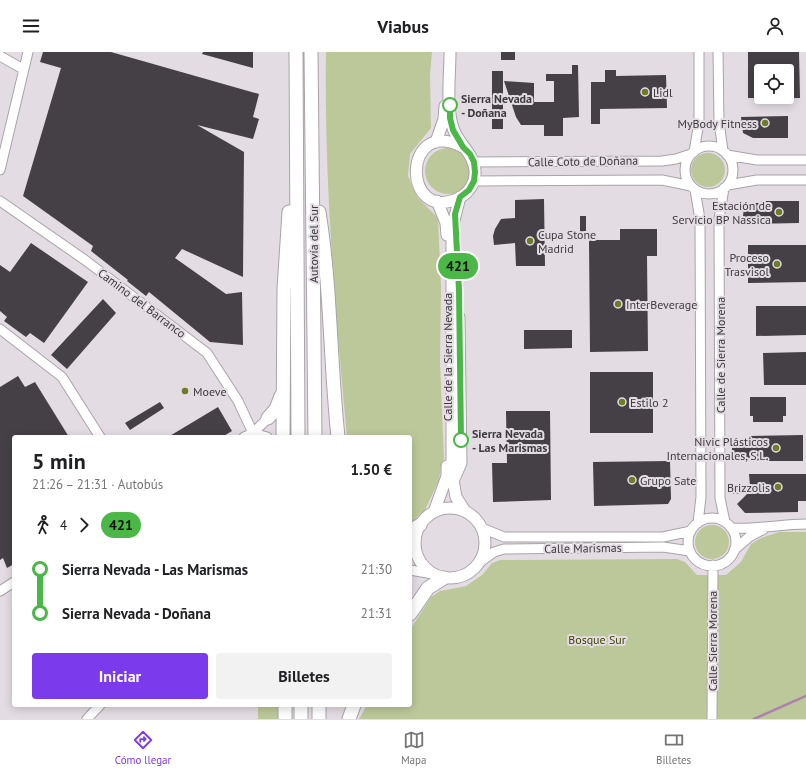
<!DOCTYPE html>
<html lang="es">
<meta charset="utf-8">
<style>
:root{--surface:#fff;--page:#f2f2f2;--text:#202124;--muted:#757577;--line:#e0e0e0;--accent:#7c3aed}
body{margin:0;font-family:"PT Sans",sans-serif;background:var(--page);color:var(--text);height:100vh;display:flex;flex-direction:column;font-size:15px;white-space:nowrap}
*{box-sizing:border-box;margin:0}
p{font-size:13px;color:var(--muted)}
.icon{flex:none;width:22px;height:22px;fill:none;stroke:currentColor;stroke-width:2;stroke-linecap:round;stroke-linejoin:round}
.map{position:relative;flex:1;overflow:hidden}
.sheet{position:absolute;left:12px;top:383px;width:400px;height:272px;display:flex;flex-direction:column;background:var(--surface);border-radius:4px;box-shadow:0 2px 10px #0003}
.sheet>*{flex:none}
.badge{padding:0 8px;border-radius:13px;font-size:14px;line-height:26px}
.tools{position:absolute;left:754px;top:12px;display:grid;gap:8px}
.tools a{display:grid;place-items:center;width:40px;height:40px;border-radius:4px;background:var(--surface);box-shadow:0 2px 10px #0003;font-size:20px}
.map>.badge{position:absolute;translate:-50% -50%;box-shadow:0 0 0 2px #fff}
.legs{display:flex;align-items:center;gap:6px;height:44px;padding:0 20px;font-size:13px}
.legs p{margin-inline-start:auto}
.overview{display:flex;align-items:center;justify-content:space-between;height:68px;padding:0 20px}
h1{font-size:22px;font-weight:700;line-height:30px}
.button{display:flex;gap:8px;margin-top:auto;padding:8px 20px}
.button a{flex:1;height:46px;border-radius:4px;background:var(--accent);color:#fff;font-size:16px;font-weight:700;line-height:46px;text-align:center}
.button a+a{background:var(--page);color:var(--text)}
ul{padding:0 20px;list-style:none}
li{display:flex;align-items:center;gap:14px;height:44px;font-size:15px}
li i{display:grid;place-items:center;width:6px;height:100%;margin:0 5px;background:currentColor}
li i::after{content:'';width:10px;height:10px;margin:-5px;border:3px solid;border-radius:50%;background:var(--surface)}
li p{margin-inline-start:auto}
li:first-child i{background:linear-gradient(#0000 50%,currentColor 0)}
li:last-child i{background:linear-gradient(currentColor 50%,#0000 0)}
header{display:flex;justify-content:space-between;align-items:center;height:52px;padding:0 20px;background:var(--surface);font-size:18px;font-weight:700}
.tab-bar{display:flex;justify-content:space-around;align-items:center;height:56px;border-top:1px solid var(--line);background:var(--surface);font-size:11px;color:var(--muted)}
.tab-bar a{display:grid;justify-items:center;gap:2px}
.tab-bar .selected{color:var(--accent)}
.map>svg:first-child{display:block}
</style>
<header><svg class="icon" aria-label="menu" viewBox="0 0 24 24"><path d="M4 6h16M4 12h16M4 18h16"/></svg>Viabus<svg class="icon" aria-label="person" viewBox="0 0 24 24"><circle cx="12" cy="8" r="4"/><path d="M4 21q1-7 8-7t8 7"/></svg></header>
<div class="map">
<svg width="806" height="667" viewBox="0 0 806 667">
<rect width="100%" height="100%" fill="#e3dde3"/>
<path fill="#bdc89a" d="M326,0H432L430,23L431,76L410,102L408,124L418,146L438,166L441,234L440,310L444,406L438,430L425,458L410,471V385H347C335,257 324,129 326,0Z
M425 119a23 23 0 1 1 46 0a23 23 0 1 1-46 0Z
M691 118a17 17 0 1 1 34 0a17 17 0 1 1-34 0Z
M695 490a17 17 0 1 1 34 0a17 17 0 1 1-34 0Z
M779,480H806V667H359L367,653H410V578L431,545L440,539L466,534L482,523L492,511L500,508L677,507L685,510L697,523H726L741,510L751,492L761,486Z
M258,653H280V667H258Z"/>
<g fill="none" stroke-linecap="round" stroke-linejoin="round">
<path stroke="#ab82ab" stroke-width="2.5" d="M754,667L806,644"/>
</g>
<path fill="#454045" d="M43,0H111L259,42L253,65L259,67L253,87L197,73L244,100L243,225L182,197L175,206L226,242L242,240L243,293L210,290L149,240L146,244L127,229L128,228L91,199L93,194L23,144L61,16L40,10Z
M203,0H253V16L202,2Z
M501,0H515V8H501Z
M748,0H799L800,46H787V19H761V46H748Z
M572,13H578L579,65L563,66V84H544V73H521L516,65L504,29L534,31V50H554V29H546V22H572Z
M605,18H616V24L666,23L667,56L600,57V72H591V30H605Z
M492,19H503V77H492Z
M788,64V86H753L743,81L741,65Z
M544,147L545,214H516L515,191L494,193L493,184L495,177L501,167L515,166V148Z
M761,149H799V171L742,172L744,156L750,151H761Z
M580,164H586V179L580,180Z
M620,177H657V204H647L648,299L590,300L589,188H620Z
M31,191L88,230L44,291L30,281L26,285L4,269L7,265L0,259V213L10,220Z
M748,193H806V230L748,231Z
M103,247L116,261L67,317L51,303Z
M756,254H806V283L756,284Z
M524,278H572V296L524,297Z
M806,300V333H764L763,301Z
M590,320H653V381H590Z
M18,324L25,335L35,330L69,385H14V512L7,516L3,506L0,508V335Z
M750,345H786V364H783V370H753V364H750Z
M160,350L164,356L130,378L125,371Z
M218,355L232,379L222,385H168Z
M506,359H550L551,448L493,450L492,411H507Z
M803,383V409H732V391H749V384Z
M670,409L671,447L668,452L594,454L593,410Z
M749,422H806V449H798V460L745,461L737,452L747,442H733V434H750Z"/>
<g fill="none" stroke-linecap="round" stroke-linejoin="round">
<g stroke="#a9a3a9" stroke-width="11">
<path id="minor" d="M718,0L719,70L723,99
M0,4L23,17
M685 118a24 24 0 1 1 48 0a24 24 0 1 1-48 0Z
M694,100L699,70V0
M727,103L757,108H806
M474,110L662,109L676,107L691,102
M0,118L28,0
M474,129L662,128L691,134
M728,133L757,128H806
M724,136L719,167L720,446L725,470
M695,138L700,167L701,445L698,471
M0,149L85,208L207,301L238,349L253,381
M0,277L62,325L100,385
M253,381L267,385
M244,385L253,381L268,366
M688 490a24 24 0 1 1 48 0a24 24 0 1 1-48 0Z
M482,476L504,485H663L691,479
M731,476C756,478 781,472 806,472
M410,494L415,489
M734,498L749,485L764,477
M480,510L494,500L504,497L663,495L690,499
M410,518L433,522
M0,539L14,530
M87,667L100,653
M712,667L713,513"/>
</g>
<g stroke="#a9a3a9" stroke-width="13">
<path id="major" d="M450,0C450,23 446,55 453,76C458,92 474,101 475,119C476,130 469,141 459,146C402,173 401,63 463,95
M436,90L444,67L445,54
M460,145L452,176V422L456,445L465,459
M437,149L446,171L447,183
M454,427L461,411L459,265
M415 491a35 35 0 1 1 70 0a35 35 0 1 1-70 0Z
M434,460L447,424V414"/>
</g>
<g stroke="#a9a3a9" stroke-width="15">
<path id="highway" d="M296,0L298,385
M311,0L315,385
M319,160C331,234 330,310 338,385
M268,366L276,357L281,344
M283,385L284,237L289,160
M410,479L420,473
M410,562L428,536L444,526
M285,653V667
M301,653V667
M319,653V667
M349,667L354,653"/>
</g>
<use href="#minor" stroke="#fff" stroke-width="9"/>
<use href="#major" stroke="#fff" stroke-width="11"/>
<use href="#highway" stroke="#fff" stroke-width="13"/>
</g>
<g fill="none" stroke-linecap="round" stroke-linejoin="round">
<g stroke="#fff" stroke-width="9">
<path id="line-1" d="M450,53V66L453,78L463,95L470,102L474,110L475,120L474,129L469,138L460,145L455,162L459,238L461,388"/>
</g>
<use href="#line-1" stroke="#4ab747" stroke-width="6"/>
</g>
<g fill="#6e7c2a" stroke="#e3dde3" stroke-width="1.5">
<circle cx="645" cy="40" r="4"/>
<circle cx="765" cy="71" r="4"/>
<circle cx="779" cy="160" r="4"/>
<circle cx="530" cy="189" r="4"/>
<circle cx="777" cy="212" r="4"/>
<circle cx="618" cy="252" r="4"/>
<circle cx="185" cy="339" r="4"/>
<circle cx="622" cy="350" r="4"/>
<circle cx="776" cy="396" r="4"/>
<circle cx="632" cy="428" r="4"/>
<circle cx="778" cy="435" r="4"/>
</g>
<g fill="#fff" stroke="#4ab747" stroke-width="2">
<circle cx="450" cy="53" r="7"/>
<circle cx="461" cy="388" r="7"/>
</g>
<g text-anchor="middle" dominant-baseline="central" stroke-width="4" stroke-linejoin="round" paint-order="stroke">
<g font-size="12" fill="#3d3a3d" stroke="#e3dde3" text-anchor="start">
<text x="653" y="40">Lidl</text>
<text x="757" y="71" text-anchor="end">MyBody Fitness</text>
<text x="771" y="153" text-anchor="end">Estación de<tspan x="771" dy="14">Servicio BP Nassica</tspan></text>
<text x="538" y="182">Cupa Stone<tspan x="538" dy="14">Madrid</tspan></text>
<text x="769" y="205" text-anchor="end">Proceso<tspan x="769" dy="14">Trasvisol</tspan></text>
<text x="626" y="252">InterBeverage</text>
<text x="193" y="339">Moeve</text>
<text x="630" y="350">Estilo 2</text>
<text x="768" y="389" text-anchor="end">Nivic Plásticos<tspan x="768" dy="14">Internacionales, S.L.</tspan></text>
<text x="640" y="428">Grupo Sate</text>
<text x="770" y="435" text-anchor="end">Brizzolis</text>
</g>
<g font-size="12" font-weight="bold" fill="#3d3a3d" stroke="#e3dde3" text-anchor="start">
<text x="461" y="46">Sierra Nevada<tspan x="461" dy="14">- Doñana</tspan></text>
<text x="472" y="381">Sierra Nevada<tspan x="472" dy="14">- Las Marismas</tspan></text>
</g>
<g font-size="12" fill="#3d3a3d" stroke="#e3dde3">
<text transform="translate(583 109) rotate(-1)">Calle Coto de Doñana</text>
<text transform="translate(313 192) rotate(-90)">Autovía del Sur</text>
<text transform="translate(142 251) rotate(37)">Camino del Barranco</text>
<text transform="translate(720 303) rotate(-90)">Calle de Sierra Morena</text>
<text transform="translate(447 305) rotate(-90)">Calle de la Sierra Nevada</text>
<text transform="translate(583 496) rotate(-1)">Calle Marismas</text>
<text transform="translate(712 589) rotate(-90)">Calle Sierra Morena</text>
</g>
<g font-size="12" fill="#3c4502" stroke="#e3dde3">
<text x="597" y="587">Bosque Sur</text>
</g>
</g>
</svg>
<div class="tools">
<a><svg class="icon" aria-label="locate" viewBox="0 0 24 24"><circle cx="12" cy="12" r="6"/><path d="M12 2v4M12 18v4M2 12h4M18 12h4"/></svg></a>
</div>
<b class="badge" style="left:458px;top:214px;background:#4ab747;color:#111">421</b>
<section class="sheet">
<div class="overview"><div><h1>5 min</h1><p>21:26 – 21:31 · Autobús</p></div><b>1.50 €</b></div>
<div class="legs"><svg class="icon" aria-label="walk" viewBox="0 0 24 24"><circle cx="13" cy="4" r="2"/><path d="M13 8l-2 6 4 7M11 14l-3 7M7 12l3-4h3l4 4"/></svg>4<svg class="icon" aria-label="forward" viewBox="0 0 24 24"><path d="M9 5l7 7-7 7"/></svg><b class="badge" style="background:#4ab747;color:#111">421</b></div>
<ul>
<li><i style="color:#4ab747"></i><b>Sierra Nevada - Las Marismas</b><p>21:30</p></li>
<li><i style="color:#4ab747"></i><b>Sierra Nevada - Doñana</b><p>21:31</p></li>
</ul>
<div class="button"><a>Iniciar</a><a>Billetes</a></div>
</section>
</div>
<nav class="tab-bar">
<a class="selected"><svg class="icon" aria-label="directions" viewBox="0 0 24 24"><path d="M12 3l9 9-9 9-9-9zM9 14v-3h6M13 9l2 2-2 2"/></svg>Cómo llegar</a>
<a><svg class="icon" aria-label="map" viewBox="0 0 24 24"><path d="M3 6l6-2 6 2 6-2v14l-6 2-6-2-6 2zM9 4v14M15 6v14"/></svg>Mapa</a>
<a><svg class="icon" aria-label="tickets" viewBox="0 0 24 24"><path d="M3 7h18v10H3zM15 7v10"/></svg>Billetes</a>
</nav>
